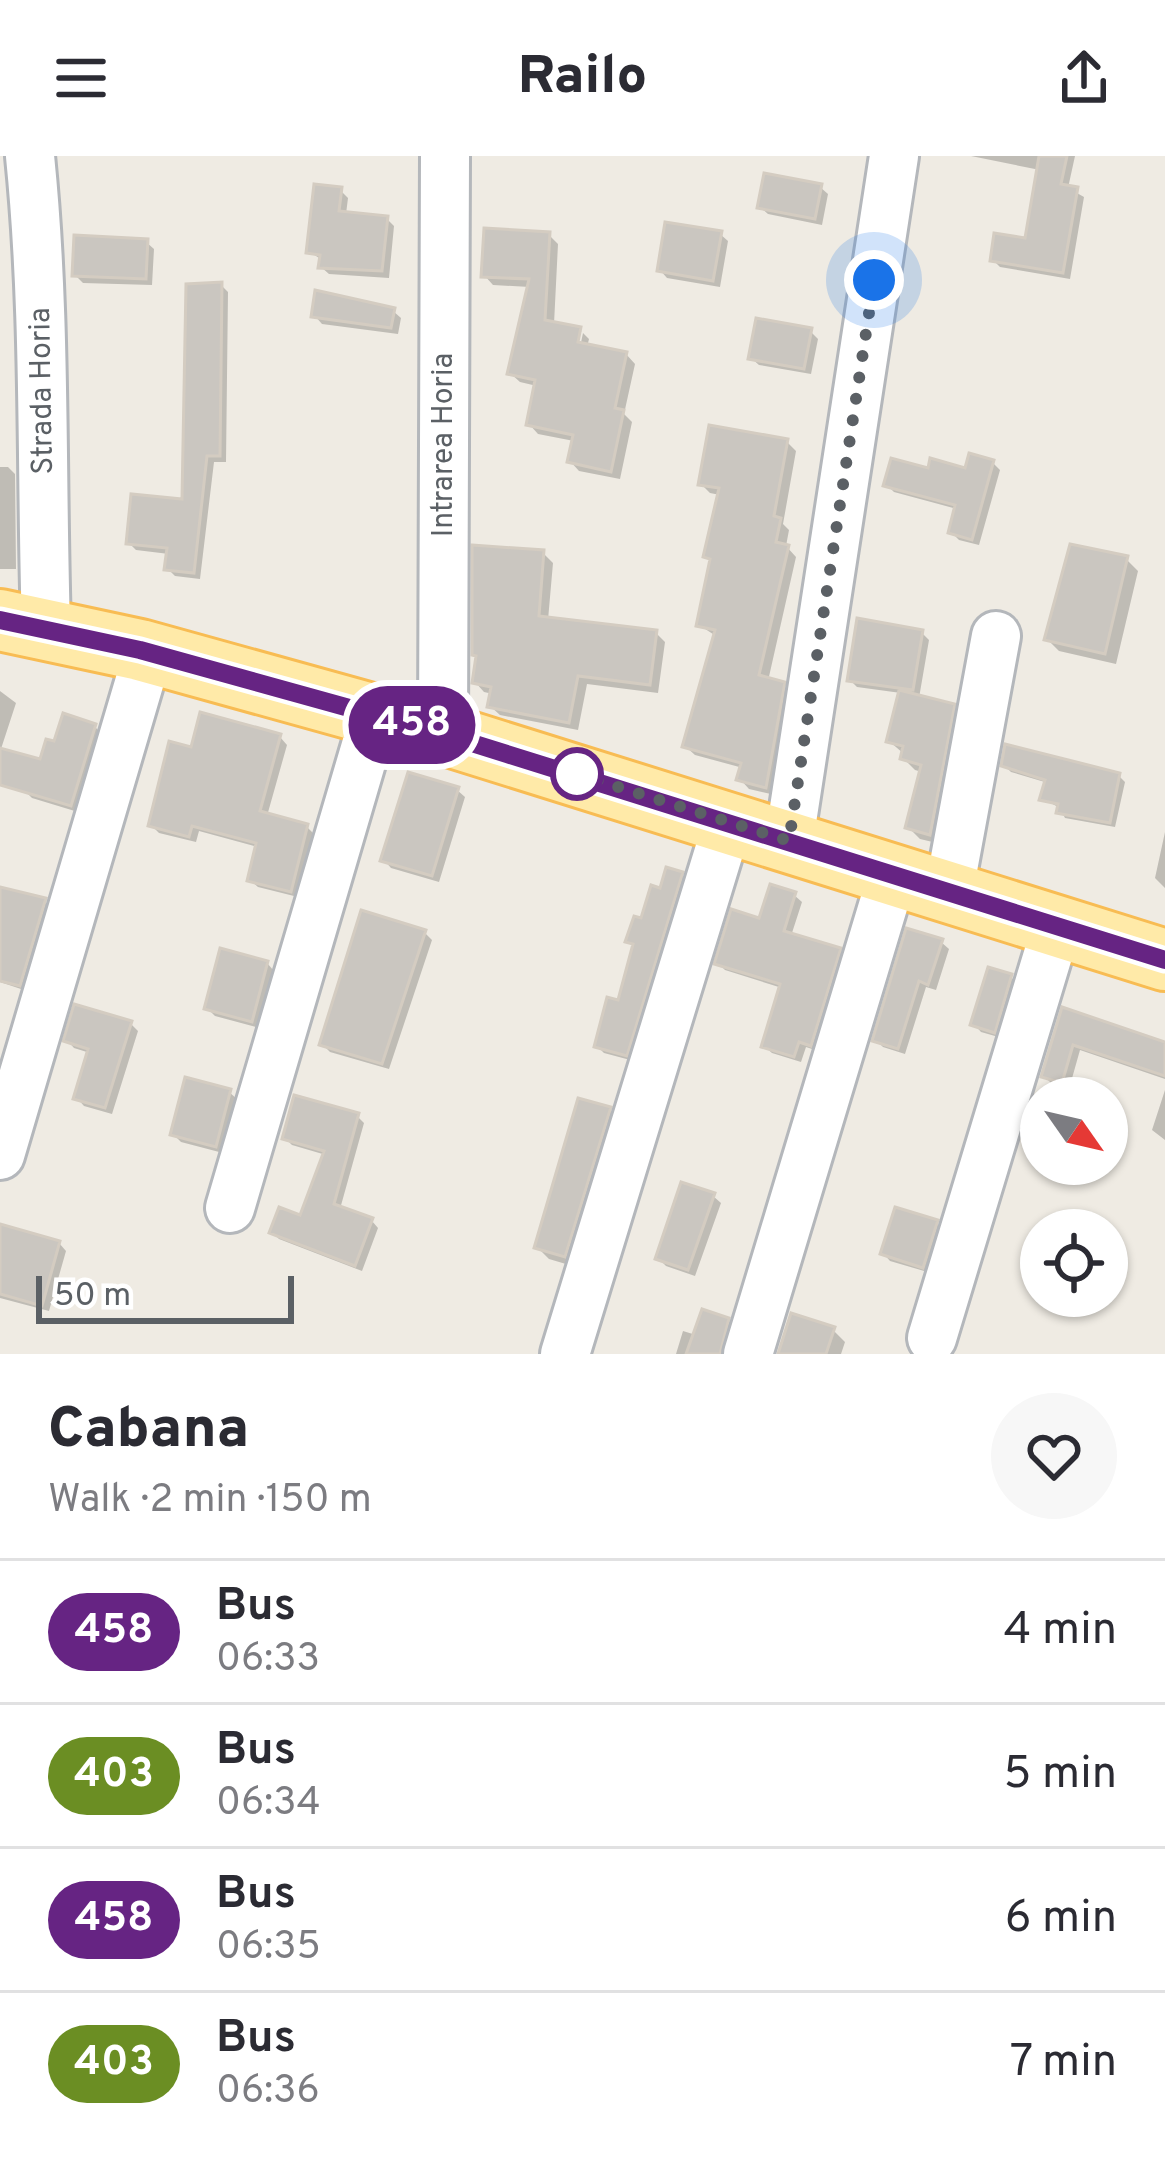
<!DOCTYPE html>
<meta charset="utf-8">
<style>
:root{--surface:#fff;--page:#f7f7f7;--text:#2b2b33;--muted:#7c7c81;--line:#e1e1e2}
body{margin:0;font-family:Overpass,sans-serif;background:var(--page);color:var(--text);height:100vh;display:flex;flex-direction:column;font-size:45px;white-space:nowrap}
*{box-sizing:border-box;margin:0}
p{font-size:39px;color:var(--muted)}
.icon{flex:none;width:66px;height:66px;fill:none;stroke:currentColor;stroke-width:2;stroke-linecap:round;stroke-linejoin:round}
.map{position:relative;height:1198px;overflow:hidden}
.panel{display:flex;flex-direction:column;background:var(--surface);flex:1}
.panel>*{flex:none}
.badge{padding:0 24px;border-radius:39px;font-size:42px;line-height:78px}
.needle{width:78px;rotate:124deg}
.buttons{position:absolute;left:1020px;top:921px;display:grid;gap:24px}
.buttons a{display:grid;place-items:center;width:108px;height:108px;border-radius:50%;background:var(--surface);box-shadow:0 3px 9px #0004;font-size:60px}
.scale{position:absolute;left:36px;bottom:30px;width:258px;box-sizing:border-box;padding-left:12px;border:6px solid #5b6065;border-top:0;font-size:33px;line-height:42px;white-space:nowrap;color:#5b6065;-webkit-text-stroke:9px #fff;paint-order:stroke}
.you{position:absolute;width:60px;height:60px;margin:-30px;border:9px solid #fff;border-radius:50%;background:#1a73e8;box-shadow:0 0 0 18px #1a73e833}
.map>.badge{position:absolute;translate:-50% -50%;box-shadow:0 0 0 6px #fff}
.round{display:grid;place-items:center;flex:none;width:126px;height:126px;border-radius:63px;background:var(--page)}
.overview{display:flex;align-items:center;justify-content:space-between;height:204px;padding:0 48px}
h1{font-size:57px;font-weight:800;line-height:90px}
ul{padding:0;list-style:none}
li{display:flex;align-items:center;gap:36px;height:144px;padding:0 48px;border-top:3px solid var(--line)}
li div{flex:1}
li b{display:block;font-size:45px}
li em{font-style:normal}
li .badge{min-width:132px;font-weight:700;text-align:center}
header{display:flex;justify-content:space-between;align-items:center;height:156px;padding:0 48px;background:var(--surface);font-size:54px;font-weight:800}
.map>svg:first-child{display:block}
</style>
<header><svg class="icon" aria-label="menu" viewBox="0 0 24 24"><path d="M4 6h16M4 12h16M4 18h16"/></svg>Railo<svg class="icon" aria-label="share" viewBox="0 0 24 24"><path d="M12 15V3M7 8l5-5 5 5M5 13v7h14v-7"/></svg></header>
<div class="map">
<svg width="1165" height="1198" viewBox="0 0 1165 1198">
<rect width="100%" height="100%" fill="#efebe3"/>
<path fill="#0003" d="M971,0H1075L1068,32L1084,41L1070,123L1000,111L993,104L1027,85L1040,14Z
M820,31L828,38L822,69L768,58L760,51Z
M340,34L348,42L346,58L387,63L394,70L389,122L329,118L321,111L322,104L310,96Z
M720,78L728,85L720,131L667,122L660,114Z
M549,79L558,88L554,168L582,176H577L578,201L583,177L589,183L587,191L626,198L635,208L624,258L632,266L620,323L579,315L570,305L574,285L538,278L529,268L537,230L520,226L510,217L530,131L493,129L484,119Z
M146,86L154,93L152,129L83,127L75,119Z
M221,129L228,136L226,306H214L200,423L175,420L168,413L169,398L136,394L129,387L185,347Z
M393,155L401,162L398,178L322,168L315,160Z
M810,175L818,183L811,218L759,209L751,202Z
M787,286L796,295L783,368L789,374L786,390L796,401L768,525L783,529L792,538L775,639L749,633L740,623L743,612L695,599L685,590L716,480L699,469L712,406L706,400L720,339L710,337L701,328Z
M993,307L1000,314L979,389L959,384L951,376L957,353L894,336L887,329L967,316Z
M0,311H8L15,318L16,413H0Z
M543,397L553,407L548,464L656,477L665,486L658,537L587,528L578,574L500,559L490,550L493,538L484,536L475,526Z
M1126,403L1138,415L1116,508L1059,495L1048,484Z
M922,477L929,484L919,542L953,550L965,562L941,688L920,683L908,671L922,616L915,614L903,602L904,598L889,585L901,537L857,531L850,524Z
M0,535L16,547L0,596Z
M94,570L102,578L78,656L32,642L24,634L56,589Z
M280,581L287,589L267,660L307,671L314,678L298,741L258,731L250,724L258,691L199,675L196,686L159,677L151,669Z
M1004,609L1118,619L1125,626L1115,671L1065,662L1060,652L1043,643L1048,627L1011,616Z
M457,634L465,641L439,726L391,712L384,704Z
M1165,676V732L1155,722Z
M681,719L689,726L634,905L604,897L597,890L620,848L635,792L629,785L662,735Z
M0,734L44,745L52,753L27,835L0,826Z
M794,739L802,746L791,780L839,795L846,802L818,895L806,891L801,906L772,897L764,890L782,832L725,814L718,807Z
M425,777L432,784L389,913L330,896L322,888Z
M941,786L949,793L936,834L926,831L905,898L883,891L876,884Z
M267,807L274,815L260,872L215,860L208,853Z
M1011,821L1018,829L1002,882L981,876L974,868Z
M1064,854L1165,889V923L1080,894L1069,933L1052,928L1044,920Z
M131,868L138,875L112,958L84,950L77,942L90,897L74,892L67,884Z
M1165,934V984L1152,974Z
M229,936L237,943L223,997L181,986L173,978Z
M609,954L621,966L576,1111L549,1103L537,1091Z
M357,960L364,967L340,1053L372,1065L378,1072L362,1115L279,1083L272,1076L302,1063L326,999L292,989L285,982Z
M713,1040L721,1047L695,1120L666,1110L658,1102Z
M936,1067L944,1075L931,1117L890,1105L883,1097Z
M0,1080L59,1087L66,1095L49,1155L0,1142Z
M793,1161L833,1174L845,1186L841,1198H780Z
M728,1164L735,1172L727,1198H676L683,1175L696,1179Z"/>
<path fill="#cac6c0" stroke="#d4ccc1" stroke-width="3" d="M1039,0H1067L1061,28L1078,31L1063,117L990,105L994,77L1025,82Z
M764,17L822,28L815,63L757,52Z
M314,28L342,31L339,55L388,60L382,115L318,112L320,99L306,97Z
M665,66L722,75L713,125L657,115Z
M484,72L550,76L545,164L581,171L578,186L627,196L615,252L624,254L611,316L567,306L573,279L526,269L535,224L507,218L529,123L481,121Z
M74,79L148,83L146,123L72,120Z
M222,126L220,300H207L194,417L164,414L167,392L126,388L131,338L182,343L186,128Z
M315,134L395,152L391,172L311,161Z
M756,162L812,172L804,213L748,203Z
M709,269L788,283L774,360L781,362L776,386L789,389L759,519L785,526L766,632L736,624L741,607L682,591L715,474L696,470L710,403L703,401L719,332L698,329Z
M969,297L994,304L972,384L948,377L955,349L883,330L891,302L928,312L930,302L965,312Z
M1070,388L1128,400L1105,498L1044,484Z
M472,389L544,394L539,460L657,474L650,529L578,520L569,567L487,551L491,531L472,527L476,500L472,499Z
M857,462L923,474L913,534L847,525Z
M899,534L955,548L930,679L905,672L921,609L900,603L903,590L886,586Z
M200,556L281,578L260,655L308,668L291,736L247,725L256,687L192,670L189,681L148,670L169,585L191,591Z
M63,557L96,568L71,650L0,629V592L40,603L46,583L54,585Z
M1005,588L1120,617L1110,667L1056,657L1058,648L1039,644L1045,624L1001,610Z
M408,616L459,631L432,720L380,705Z
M666,711L683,716L627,900L594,891L607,841L618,844L633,788L625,786L634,760L641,762L651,729L660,732Z
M770,728L796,736L784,775L841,792L811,890L799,886L794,901L761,891L780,828L714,808L731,753L759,762Z
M0,731L46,742L20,830L0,825Z
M361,754L426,774L382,908L319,889Z
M906,772L943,783L928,829L919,825L898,893L872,885Z
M220,792L268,805L252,866L204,853Z
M988,811L1012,818L995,877L970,869Z
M74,848L132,865L105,952L73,943L88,893L63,885Z
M1062,851L1165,886V920L1073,889L1062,927L1041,921Z
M185,921L231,933L216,991L170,979Z
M294,939L359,957L334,1048L373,1062L355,1110L269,1077L279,1051L300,1059L324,995L282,983Z
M578,942L611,951L565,1101L534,1092Z
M681,1026L715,1037L688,1114L655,1103Z
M895,1051L938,1064L923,1112L880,1098Z
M0,1068L60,1085L42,1150L0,1138Z
M702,1153L729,1162L720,1198H686Z
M791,1157L835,1171L826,1198H778Z"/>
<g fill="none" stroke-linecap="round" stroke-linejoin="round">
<g stroke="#b4b7bb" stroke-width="54">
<path id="minor" d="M30,0C46,157 41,314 46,471
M443,578L445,0
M789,685L894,0
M949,735L996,480
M0,999L148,497
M230,1052L375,559
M932,1182L1057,769
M565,1198L728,666
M748,1198L893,717"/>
</g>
<g stroke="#f8bc53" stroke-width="66">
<path id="major" d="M0,464L140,494L443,578L1165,804"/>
</g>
<use href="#minor" stroke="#fff" stroke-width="48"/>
<use href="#major" stroke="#ffeaa8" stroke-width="60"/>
</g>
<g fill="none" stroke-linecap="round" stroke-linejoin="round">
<g stroke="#fff" stroke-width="27">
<path id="line" d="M0,464L140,494L443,578L1165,804"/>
</g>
<use href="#line" stroke="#662483" stroke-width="18"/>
<path stroke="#5b6065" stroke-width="12" stroke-dasharray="0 21.6" d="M577,618L789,685L874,124"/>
</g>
<circle fill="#fff" stroke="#662483" stroke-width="6" cx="577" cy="618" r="24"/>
<g text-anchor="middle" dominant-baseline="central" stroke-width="12" stroke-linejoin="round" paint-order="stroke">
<g font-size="30" fill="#5b6065" stroke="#fff">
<text transform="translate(43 235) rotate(-91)">Strada Horia</text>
<text transform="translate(444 289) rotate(-90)">Intrarea Horia</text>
</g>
</g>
</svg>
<div class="buttons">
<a><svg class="needle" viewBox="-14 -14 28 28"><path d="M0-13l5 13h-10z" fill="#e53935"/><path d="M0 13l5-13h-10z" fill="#7c7c81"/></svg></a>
<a><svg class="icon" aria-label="locate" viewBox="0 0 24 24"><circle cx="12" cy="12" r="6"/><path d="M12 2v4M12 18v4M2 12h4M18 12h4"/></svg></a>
</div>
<div class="scale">50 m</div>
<div class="you" style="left:874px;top:124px"></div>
<b class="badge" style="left:412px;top:569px;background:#662483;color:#fff">458</b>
</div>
<section class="panel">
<div class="overview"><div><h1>Cabana</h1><p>Walk · 2 min · 150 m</p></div><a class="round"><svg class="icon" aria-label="heart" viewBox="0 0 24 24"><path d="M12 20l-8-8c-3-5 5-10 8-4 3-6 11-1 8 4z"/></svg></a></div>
<ul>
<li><span class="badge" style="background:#662483;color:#fff">458</span><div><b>Bus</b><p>06:33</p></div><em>4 min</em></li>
<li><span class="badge" style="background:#6b8e23;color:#fff">403</span><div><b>Bus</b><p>06:34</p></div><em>5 min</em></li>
<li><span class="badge" style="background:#662483;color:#fff">458</span><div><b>Bus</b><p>06:35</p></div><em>6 min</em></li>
<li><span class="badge" style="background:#6b8e23;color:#fff">403</span><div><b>Bus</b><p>06:36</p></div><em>7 min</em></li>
</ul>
</section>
